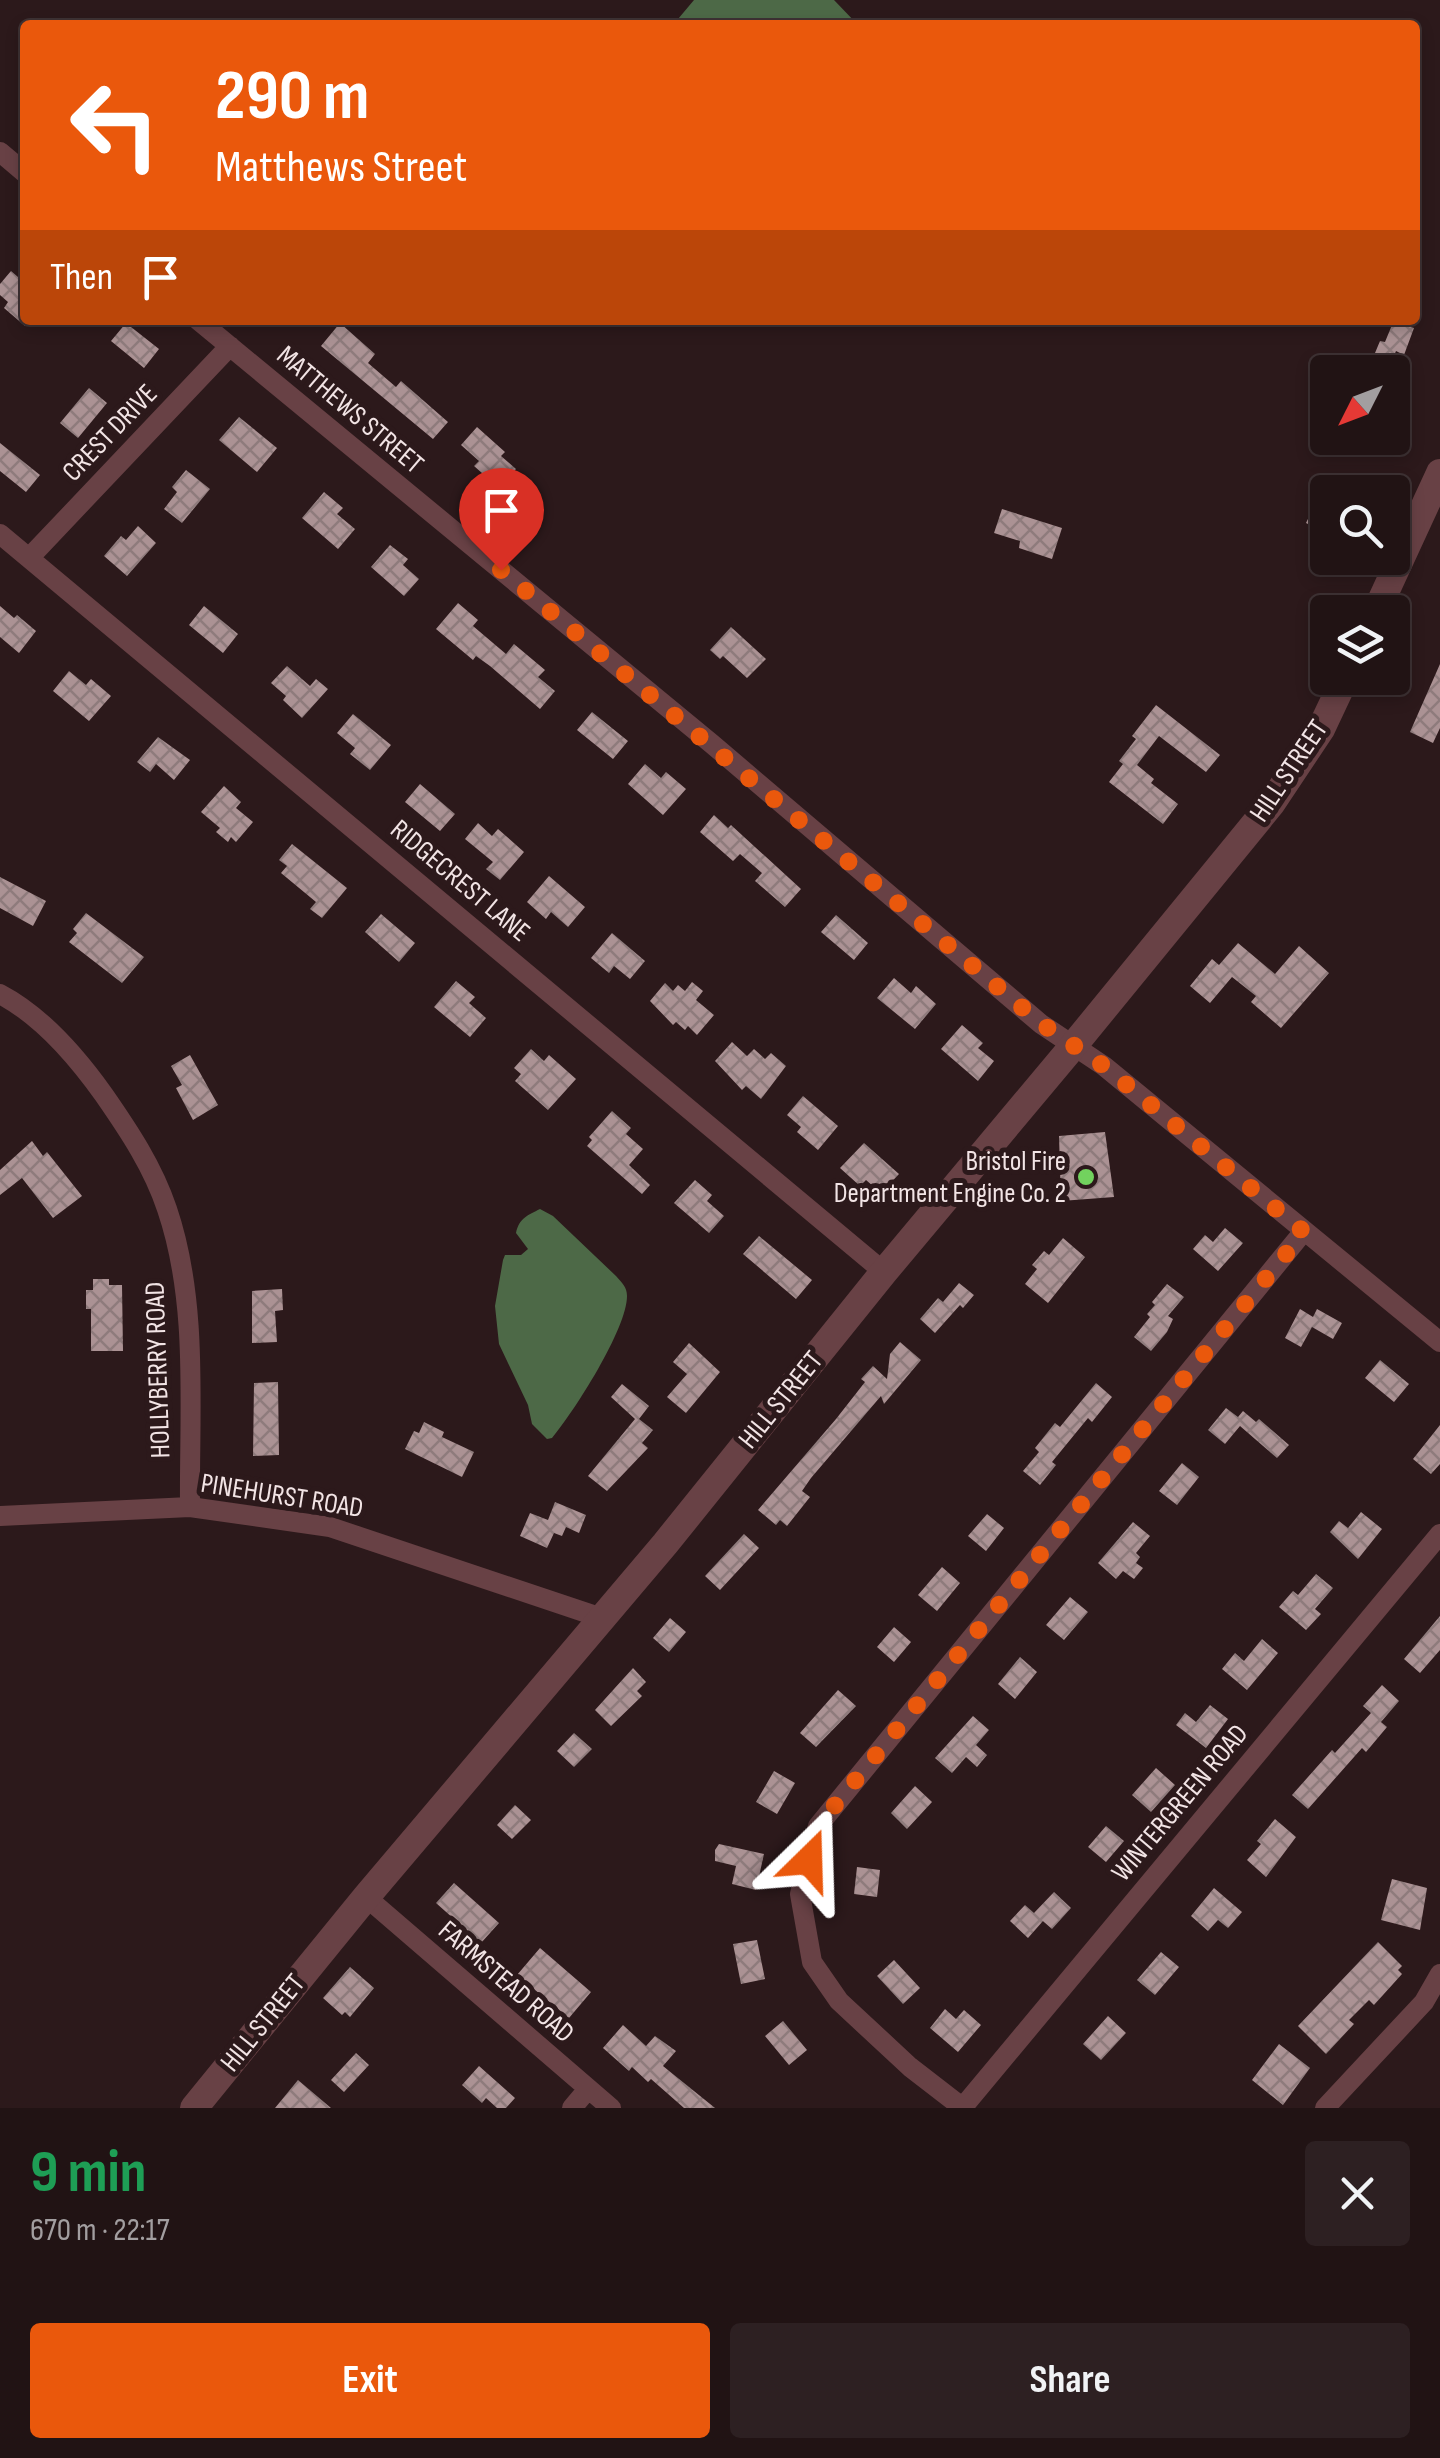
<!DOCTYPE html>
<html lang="en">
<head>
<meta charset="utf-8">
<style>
  :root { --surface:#211314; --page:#2d2022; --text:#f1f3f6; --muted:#a29ea0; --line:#3e3234; --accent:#ea580c }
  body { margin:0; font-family:"Sofia Sans Condensed",sans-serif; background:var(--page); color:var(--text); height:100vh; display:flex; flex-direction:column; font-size:38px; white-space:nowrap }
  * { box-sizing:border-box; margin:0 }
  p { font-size:32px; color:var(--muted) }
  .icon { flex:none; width:55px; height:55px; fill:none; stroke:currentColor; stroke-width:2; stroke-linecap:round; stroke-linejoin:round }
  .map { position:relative; height:2108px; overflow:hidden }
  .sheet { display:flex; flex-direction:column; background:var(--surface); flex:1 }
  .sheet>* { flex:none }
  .hud { position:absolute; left:20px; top:20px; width:1400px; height:305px; border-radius:10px; box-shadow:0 5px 15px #0003,0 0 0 2px var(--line); background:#ea580c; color:#fff; overflow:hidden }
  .needle { width:65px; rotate:228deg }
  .tools { position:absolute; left:1310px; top:355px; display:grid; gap:20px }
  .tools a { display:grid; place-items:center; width:100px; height:100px; border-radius:10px; background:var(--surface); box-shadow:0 5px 15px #0003,0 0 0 2px var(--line); font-size:50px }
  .pin { position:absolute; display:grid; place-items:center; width:85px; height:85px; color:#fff; margin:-102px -42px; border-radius:50% 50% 50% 0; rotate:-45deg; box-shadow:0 0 10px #0007 }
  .pin .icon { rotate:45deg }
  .me { position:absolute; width:110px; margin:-55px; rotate:22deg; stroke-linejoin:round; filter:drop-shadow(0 0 8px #0008) }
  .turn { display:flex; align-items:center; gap:35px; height:210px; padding:0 30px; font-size:45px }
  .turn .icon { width:130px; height:130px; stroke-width:2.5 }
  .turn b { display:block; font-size:70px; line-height:85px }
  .then { display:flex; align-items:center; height:95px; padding:0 30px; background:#0003; gap:20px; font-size:38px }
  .round { display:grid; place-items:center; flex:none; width:105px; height:105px; border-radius:10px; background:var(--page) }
  .head { display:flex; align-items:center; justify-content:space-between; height:170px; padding:0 30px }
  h1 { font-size:60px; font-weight:700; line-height:75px; color:#1e9e55 }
  .button { display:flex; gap:20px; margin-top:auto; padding:20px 30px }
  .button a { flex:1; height:115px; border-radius:10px; background:var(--accent); color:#fff; font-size:40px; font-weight:700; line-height:115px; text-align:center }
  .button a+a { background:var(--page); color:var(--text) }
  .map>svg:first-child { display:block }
  .water { fill:#4d6947 }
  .building { fill:url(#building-cross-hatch) }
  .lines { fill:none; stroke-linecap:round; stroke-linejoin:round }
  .minor { stroke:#684145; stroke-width:20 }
  .tertiary { stroke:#684145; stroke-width:28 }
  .route { stroke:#ea580c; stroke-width:18; stroke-dasharray:0 32.4 }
  .poi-dot { fill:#72d25e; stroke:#2c191b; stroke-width:4 }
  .labels { text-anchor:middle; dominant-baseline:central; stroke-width:10; stroke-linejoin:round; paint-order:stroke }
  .street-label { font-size:28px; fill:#f2e4e5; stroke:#2c191b }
  .poi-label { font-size:28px; fill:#f2e4e5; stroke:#2c191b; text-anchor:end }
</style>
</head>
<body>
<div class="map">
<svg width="1440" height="2108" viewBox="0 0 1440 2108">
  <defs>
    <pattern id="building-cross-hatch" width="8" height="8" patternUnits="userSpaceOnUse" patternTransform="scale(2.5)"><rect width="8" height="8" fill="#ab9294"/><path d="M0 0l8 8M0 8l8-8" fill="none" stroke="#8e7b7c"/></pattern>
  </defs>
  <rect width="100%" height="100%" fill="#2c191b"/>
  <path class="water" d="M694 0H834L858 25H673Z
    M540 1209 553 1216 616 1276C622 1283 627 1287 627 1296 627 1329 574 1412 552 1438L547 1439 532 1424 528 1405 499 1344 495 1306 503 1260 505 1255H521L528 1249 516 1233C519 1218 528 1215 540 1209Z"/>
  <path class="building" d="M11 271 25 283V326L4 308 8 302 0 295V284Z
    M1394 320H1414L1411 327 1414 328 1404 355 1396 351 1387 372 1370 365 1380 341 1385 342Z
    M126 323 159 349 144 368 111 341Z
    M340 323 375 354 368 363 396 387 401 381 448 422 433 439 321 346Z
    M89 388 107 403 78 438 60 423Z
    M239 417 277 448 257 472 219 440Z
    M477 427 505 452 501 456 516 469 499 488 474 466 479 461 461 445Z
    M0 443 40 475 26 492 0 471Z
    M186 470 210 489 182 523 164 509 177 492 172 487Z
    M1328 478V534L1306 523Z
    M324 492 343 508 337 514 355 529 338 549 302 518Z
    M1002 509 1062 528 1052 559 1019 548 1020 541 994 533Z
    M138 526 156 543 127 576 104 556 121 536 126 540Z
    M390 545 408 559 403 565 419 579 404 596 371 567Z
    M458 603 478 620 473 626 506 654 514 644 545 670 538 677 555 691 540 709 490 666 476 656 473 660 436 629Z
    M0 606 14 618 17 615 36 631 19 653 0 637Z
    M204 606 238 634 223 653 189 625Z
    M731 627 766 659 747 678 723 656 720 659 710 650Z
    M1440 664V728L1433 743 1410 732Z
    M287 666 310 686 316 679 328 689 302 718 283 700 286 696 271 683Z
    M69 671 86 685 91 679 111 696 89 721 53 691Z
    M1156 705 1220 755 1206 772 1159 736 1137 765 1154 779 1151 783 1178 804 1163 824 1109 782 1123 764 1119 761 1136 739 1132 736Z
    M592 712 628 741 613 759 577 730Z
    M353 714 391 745 370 770 350 754 355 748 337 733Z
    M158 737 190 760 174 780 156 764 150 772 137 762Z
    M645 764 661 778 666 772 686 789 663 815 628 784Z
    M420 784 455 814 440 831 405 802Z
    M224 786 241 802 236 808 253 822 236 842 231 837 228 842 216 832 220 828 201 812Z
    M714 815 728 828 731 825 801 889 785 907 755 881 762 873 740 854 733 861 700 832Z
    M478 823 492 836 498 829 524 852 500 880 486 869 493 862 465 839Z
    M292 844 347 888 322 918 310 909 316 902 281 873 287 866 279 860Z
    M549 876 585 907 568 927 551 912 546 919 527 902Z
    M0 877 46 901 33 926 0 908Z
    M86 913 144 957 122 983 69 942 77 933 73 929Z
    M381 914 415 943 399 962 365 932Z
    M836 915 868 943 854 960 821 932Z
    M612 933 645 961 630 979 614 966 609 973 591 958Z
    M1238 943 1275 974 1299 946 1329 973 1281 1028 1251 1002 1256 996 1232 977 1210 1003 1190 986 1212 959 1219 965Z
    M894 978 911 993 916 986 936 1004 915 1029 877 998Z
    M456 981 475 997 469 1003 486 1018 470 1037 434 1007Z
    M692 982 703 991 696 1000 714 1015 697 1035 688 1026 685 1030 676 1022 673 1025 650 1001 665 983 673 991 678 985 685 991Z
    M962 1025 983 1043 978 1048 994 1061 978 1081 941 1049Z
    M732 1042 747 1056 754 1049 765 1059 771 1053 786 1066 761 1099 746 1086 742 1090 715 1061Z
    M531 1049 544 1061 549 1055 576 1079 548 1110 515 1081 521 1074 514 1068Z
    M190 1055 218 1105 193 1120 176 1088 182 1085 171 1066Z
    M803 1096 838 1126 818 1150 797 1132 801 1127 787 1115Z
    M612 1111 631 1128 626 1134 643 1149 629 1165 650 1185 642 1194 587 1146 592 1140 589 1137Z
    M1105 1132 1114 1197 1061 1201 1059 1136Z
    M32 1141 43 1156 47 1152 82 1196 53 1218 22 1178 0 1195V1170Z
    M864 1143 899 1174 881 1193 866 1180 860 1186 840 1168Z
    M695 1180 712 1195 707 1201 724 1216 709 1233 674 1203Z
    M1225 1228 1243 1243 1218 1271 1193 1249 1205 1235 1213 1242Z
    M759 1236 812 1280 796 1299 743 1254Z
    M1063 1238 1085 1257 1048 1303 1025 1284 1037 1269 1032 1265 1044 1251 1049 1255Z
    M93 1279H109V1285H122L123 1351H91V1309H86V1290H93Z
    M959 1283 974 1295 963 1308 960 1305 935 1333 920 1319 938 1298 943 1302Z
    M1167 1284 1184 1297 1168 1316 1173 1319 1167 1332 1151 1351 1134 1337 1150 1317 1147 1314 1155 1305 1152 1302Z
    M282 1289 283 1310 275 1311 277 1342 252 1343V1291Z
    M1300 1309 1313 1317 1317 1309 1342 1323 1333 1339 1312 1327 1301 1347 1285 1338Z
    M900 1342 921 1360 884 1404 881 1396 811 1478 802 1491 810 1497 787 1526 780 1520 776 1525 758 1510 836 1419 865 1382 861 1379 873 1366 887 1379 890 1354Z
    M689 1343 720 1372 686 1413 667 1397 687 1374 673 1362Z
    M1380 1360 1409 1384 1394 1402 1365 1378Z
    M278 1382 279 1455 253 1456 254 1383Z
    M1096 1383 1112 1397 1092 1422 1088 1418 1052 1462 1056 1465 1040 1485 1023 1471 1039 1452 1035 1448 1055 1423 1060 1427Z
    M622 1384 649 1406 639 1419 653 1430 642 1443 648 1448 607 1491 588 1476 635 1419 611 1397Z
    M1226 1408 1238 1417 1243 1411 1256 1422 1259 1419 1289 1445 1277 1458 1240 1426 1225 1444 1208 1430Z
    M424 1422 444 1432 442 1437 474 1452 462 1477 405 1449 414 1431 419 1433Z
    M1440 1425V1464L1431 1474 1413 1459Z
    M1182 1463 1199 1477 1177 1505 1159 1491Z
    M555 1502 586 1515 579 1533 566 1527 562 1536 554 1533 547 1548 520 1536 530 1513 548 1520Z
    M1361 1512 1382 1529 1358 1559 1330 1532 1339 1521 1348 1528Z
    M987 1514 1004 1528 986 1551 968 1536Z
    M1133 1522 1150 1536 1136 1553 1140 1557 1136 1563 1143 1568 1134 1579 1123 1571 1116 1579 1098 1563Z
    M744 1534 759 1548 720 1590 705 1576Z
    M942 1567 960 1583 937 1611 918 1595Z
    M1316 1574 1333 1588 1315 1609 1321 1614 1306 1630 1279 1607 1293 1591 1298 1595Z
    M1070 1597 1088 1612 1064 1640 1046 1625Z
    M1440 1616V1650L1420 1673 1404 1659Z
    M670 1618 686 1632 669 1652 653 1638Z
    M894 1627 911 1642 894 1662 877 1647Z
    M1262 1639 1278 1653 1247 1690 1222 1669 1235 1653 1244 1661Z
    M1020 1657 1037 1672 1015 1699 998 1684Z
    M633 1668 646 1682 637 1691 642 1696 611 1726 595 1710Z
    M1382 1685 1399 1701 1381 1722 1387 1727 1366 1752 1362 1748 1308 1809 1292 1795 1332 1750 1335 1753 1371 1713 1363 1706Z
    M838 1690 856 1706 816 1747 800 1733Z
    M1210 1705 1228 1719 1206 1748 1176 1725 1185 1713 1196 1722Z
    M973 1716 989 1730 976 1745 987 1755 977 1767 966 1757 952 1773 935 1758Z
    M574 1733 592 1749 574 1767 557 1751Z
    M1156 1768 1175 1785 1151 1812 1132 1795Z
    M774 1771 795 1783 777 1814 756 1802Z
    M915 1786 932 1802 907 1829 891 1813Z
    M515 1805 531 1820 512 1839 497 1825Z
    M1275 1819 1296 1837 1266 1877 1247 1860 1261 1844 1257 1841Z
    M1106 1826 1124 1841 1106 1862 1088 1847Z
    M719 1844 764 1854 756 1890 732 1884 736 1866 715 1861V1850Z
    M857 1867 880 1870 877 1897 854 1894Z
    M1392 1879 1427 1888 1420 1930 1381 1920Z
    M454 1883 499 1923 481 1943 436 1903Z
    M1214 1888 1242 1912 1228 1928 1218 1920 1208 1931 1191 1916Z
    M1054 1892 1071 1908 1052 1929 1037 1916 1043 1921 1028 1938 1010 1921 1025 1905 1034 1913Z
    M757 1940 765 1979 741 1984 733 1944Z
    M1378 1942 1402 1966 1398 1970 1402 1974 1374 2005 1369 2000 1349 2020 1354 2024 1326 2054 1298 2026Z
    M540 1948 591 1992 569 2018 517 1975Z
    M1161 1952 1179 1967 1155 1995 1137 1980Z
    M894 1960 920 1988 903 2004 877 1976Z
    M350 1967 374 1988 350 2017 345 2012 342 2015 323 1998Z
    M945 2009 956 2019 964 2010 981 2025 958 2052 930 2028Z
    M1108 2016 1126 2033 1101 2060 1083 2044Z
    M783 2021 807 2050 789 2065 765 2036Z
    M623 2025 646 2046 655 2036 676 2051 663 2066 715 2108H684L651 2079 648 2082 632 2067 629 2071 603 2048Z
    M1279 2044 1310 2068 1283 2105 1252 2080Z
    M356 2053 369 2065 344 2092 331 2080Z
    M479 2066 515 2098 506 2108H497L486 2098 482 2103 462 2085Z
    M298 2080 331 2108H275Z"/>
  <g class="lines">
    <path class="minor" d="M0 152 25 173
      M198 320 712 744 1041 1024 1104 1066 1440 1342
      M0 534 884 1272
      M29 558 230 346
      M0 994C42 1016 77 1057 104 1095 129 1131 153 1167 167 1209 199 1303 189 1410 190 1507
      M0 1516 190 1507 330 1527 602 1618
      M366 1897 611 2108
      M963 2107 1440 1534
      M572 2108 588 2089
      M963 2108 910 2067 839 2001 812 1962 800 1894 818 1826 1304 1231
      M1325 2108 1424 2002 1440 1974"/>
    <path class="tertiary" d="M1376 612 1440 473
      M194 2108 366 1897 665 1544 884 1272 1074 1045 1271 804 1321 729 1345 678"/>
  </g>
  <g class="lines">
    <path class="route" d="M501 570 1042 1024 1104 1066 1304 1232 818 1826 809 1860"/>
  </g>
  <circle class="poi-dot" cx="1086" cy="1177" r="10"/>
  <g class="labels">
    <g class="street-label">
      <text transform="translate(350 410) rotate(40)">MATTHEWS STREET</text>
      <text transform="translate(110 433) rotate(-46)">CREST DRIVE</text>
      <text transform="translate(1289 771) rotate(-56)">HILL STREET</text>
      <text transform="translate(460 881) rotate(40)">RIDGECREST LANE</text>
      <text transform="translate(158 1370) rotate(-92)">HOLLYBERRY ROAD</text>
      <text transform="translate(781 1400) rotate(-51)">HILL STREET</text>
      <text transform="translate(282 1496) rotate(9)">PINEHURST ROAD</text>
      <text transform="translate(1180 1803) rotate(-50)">WINTERGREEN ROAD</text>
      <text transform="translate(506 1982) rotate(41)">FARMSTEAD ROAD</text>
      <text transform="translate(263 2023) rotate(-51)">HILL STREET</text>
    </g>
    <g class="poi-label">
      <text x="1066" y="1161">Bristol Fire<tspan x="1066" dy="32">Department Engine Co. 2</tspan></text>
    </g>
  </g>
</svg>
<div class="tools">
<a><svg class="needle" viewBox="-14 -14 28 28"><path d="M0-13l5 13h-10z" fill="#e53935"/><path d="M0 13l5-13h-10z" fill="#a29ea0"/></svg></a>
<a><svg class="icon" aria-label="search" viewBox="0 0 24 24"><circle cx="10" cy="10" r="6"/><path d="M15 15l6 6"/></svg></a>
<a><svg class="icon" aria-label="layers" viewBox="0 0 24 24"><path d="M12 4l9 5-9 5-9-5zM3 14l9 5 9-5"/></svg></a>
</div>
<div class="pin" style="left:501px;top:570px;background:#d93025"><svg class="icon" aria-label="arrive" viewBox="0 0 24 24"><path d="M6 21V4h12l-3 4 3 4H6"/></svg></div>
<svg class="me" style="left:809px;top:1860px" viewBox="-20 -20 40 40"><path d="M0-17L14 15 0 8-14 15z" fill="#ea580c" stroke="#fff" stroke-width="4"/></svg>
<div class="hud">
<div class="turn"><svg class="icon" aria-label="left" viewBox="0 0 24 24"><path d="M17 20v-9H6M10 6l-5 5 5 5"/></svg><div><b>290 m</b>Matthews Street</div></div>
<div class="then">Then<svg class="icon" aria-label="arrive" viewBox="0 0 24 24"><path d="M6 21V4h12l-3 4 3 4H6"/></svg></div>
</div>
</div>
<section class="sheet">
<div class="head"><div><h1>9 min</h1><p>670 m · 22:17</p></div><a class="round"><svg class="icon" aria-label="close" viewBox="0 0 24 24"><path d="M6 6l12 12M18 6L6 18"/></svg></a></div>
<div class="button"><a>Exit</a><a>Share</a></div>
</section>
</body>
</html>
